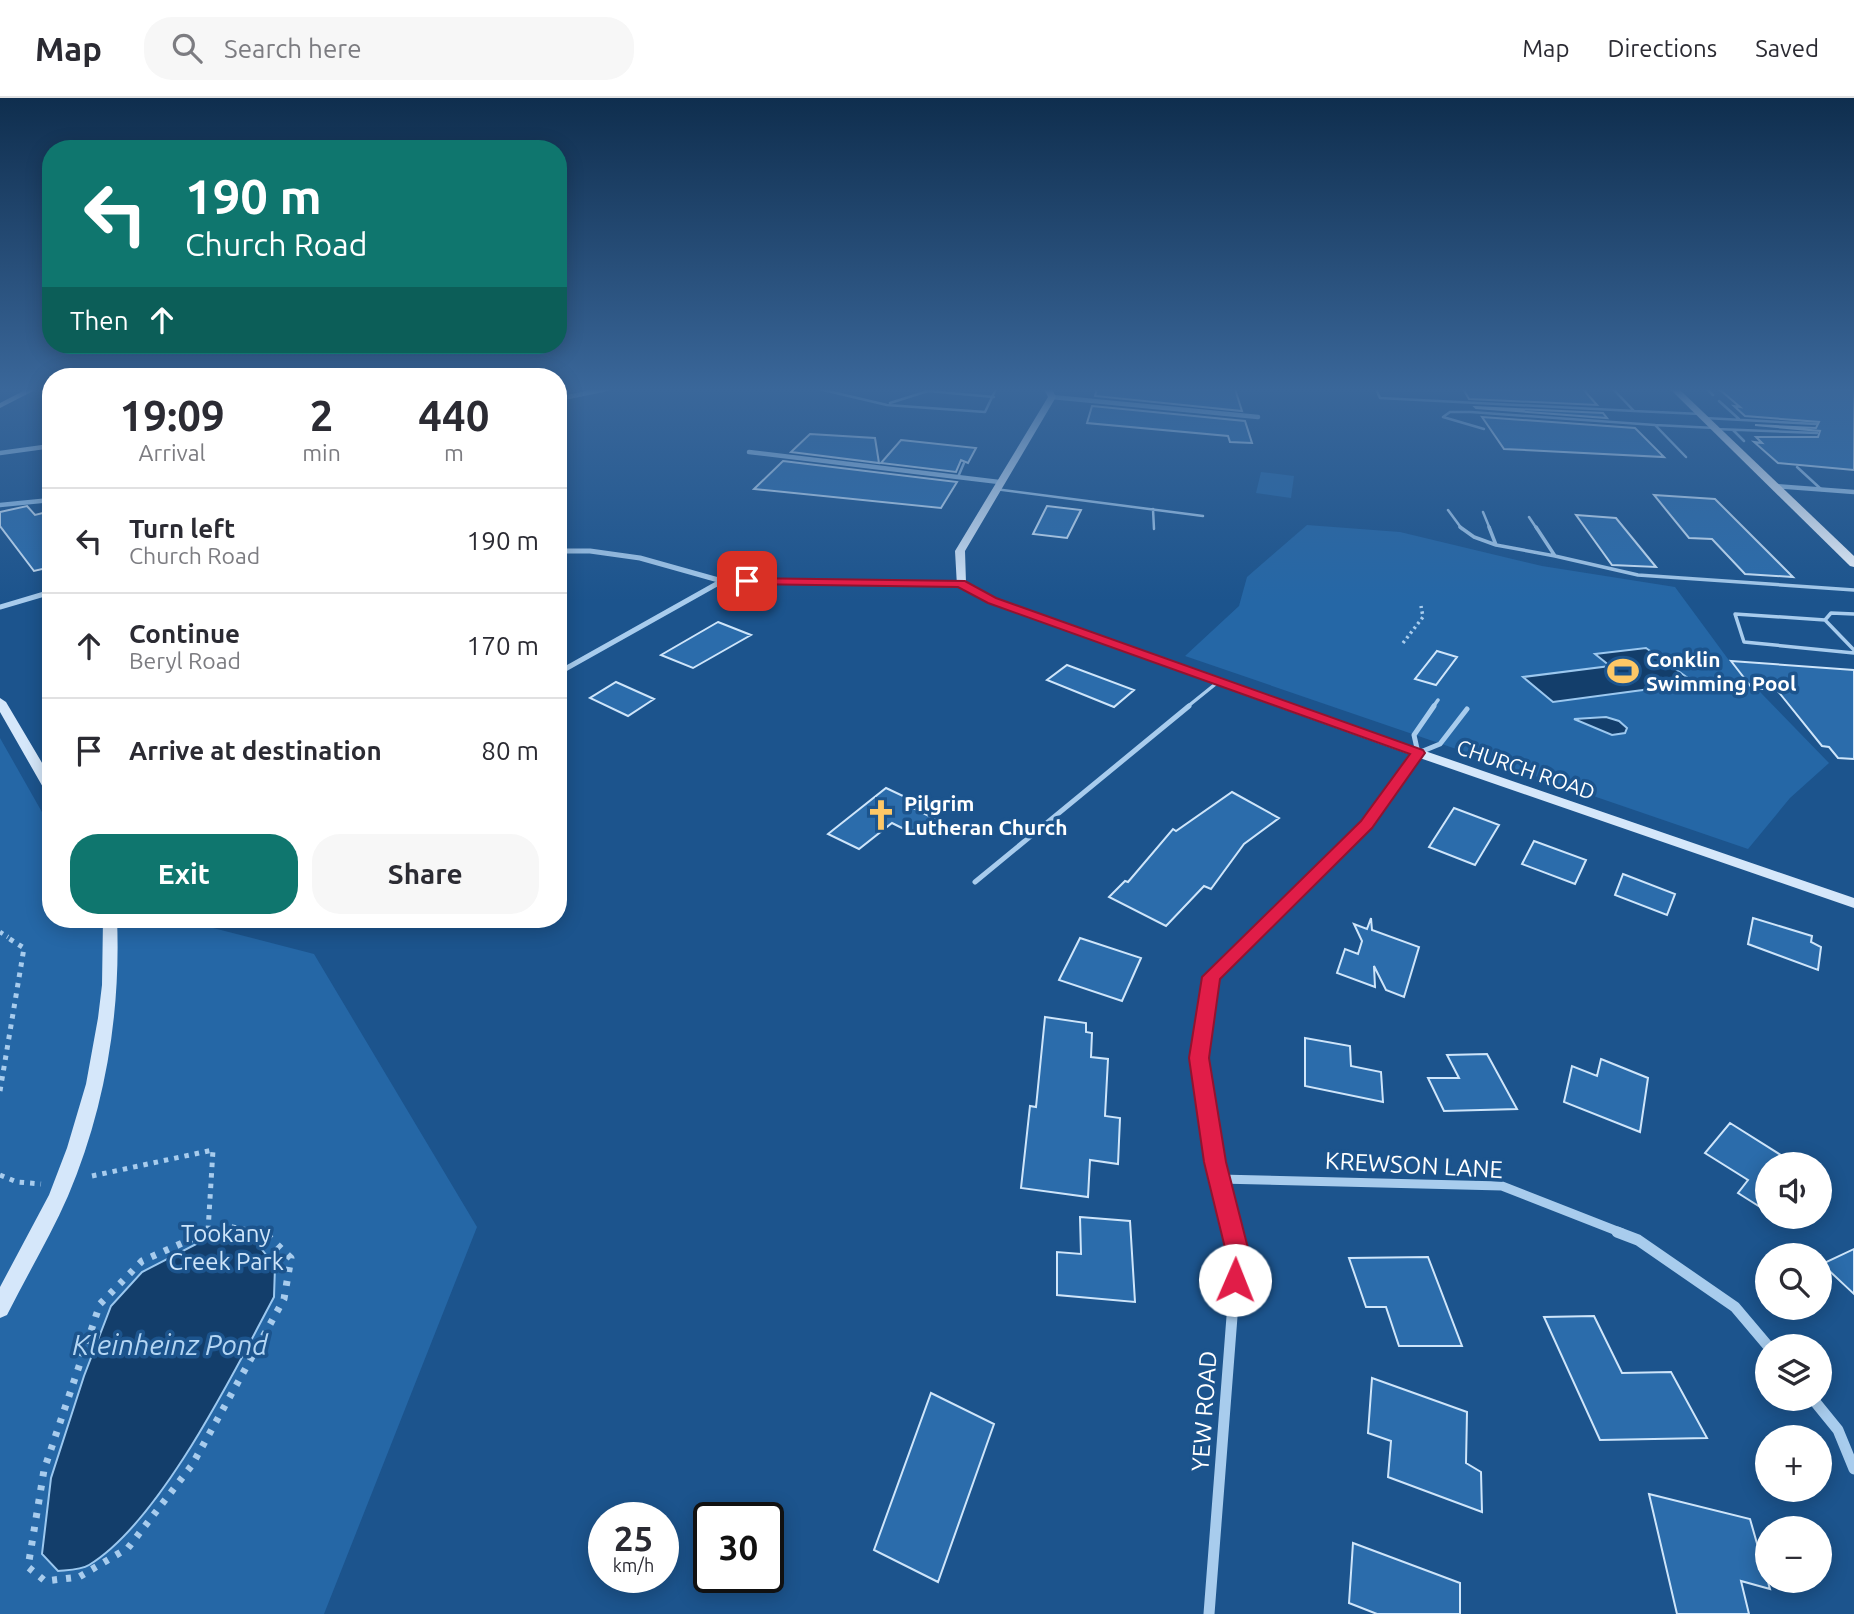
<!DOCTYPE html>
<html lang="en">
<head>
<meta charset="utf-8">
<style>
  :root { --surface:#fff; --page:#f7f7f7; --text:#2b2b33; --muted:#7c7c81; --line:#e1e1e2; --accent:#0f766e }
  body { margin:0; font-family:Ubuntu,sans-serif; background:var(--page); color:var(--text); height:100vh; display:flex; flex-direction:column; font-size:26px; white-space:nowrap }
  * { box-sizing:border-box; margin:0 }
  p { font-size:23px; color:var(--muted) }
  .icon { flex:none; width:38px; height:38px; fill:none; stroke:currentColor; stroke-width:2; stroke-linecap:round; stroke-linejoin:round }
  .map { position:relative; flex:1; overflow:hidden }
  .details { position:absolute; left:42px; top:270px; width:525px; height:560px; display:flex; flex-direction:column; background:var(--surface); border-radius:28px; box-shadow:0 4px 18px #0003 }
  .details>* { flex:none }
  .banner { position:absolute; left:42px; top:42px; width:525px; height:214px; border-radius:28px; box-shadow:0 4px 18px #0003; background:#0f766e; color:#fff; overflow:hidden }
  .tools { position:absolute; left:1755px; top:1054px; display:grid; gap:14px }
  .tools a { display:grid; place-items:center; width:77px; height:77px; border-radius:50%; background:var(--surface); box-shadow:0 4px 18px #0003; font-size:35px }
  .speed { position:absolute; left:588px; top:1404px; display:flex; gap:14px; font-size:35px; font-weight:700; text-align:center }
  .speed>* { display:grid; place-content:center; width:91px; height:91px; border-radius:50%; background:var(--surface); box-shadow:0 4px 18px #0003; line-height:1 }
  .speed small { font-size:18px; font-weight:400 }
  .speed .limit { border:4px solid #111; border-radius:10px; background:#fff; color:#111 }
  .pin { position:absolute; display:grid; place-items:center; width:60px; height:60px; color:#fff; margin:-30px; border-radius:14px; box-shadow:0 4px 10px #0006 }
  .me { position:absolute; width:77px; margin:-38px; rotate:1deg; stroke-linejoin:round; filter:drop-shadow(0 0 5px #0008) }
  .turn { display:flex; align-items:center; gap:24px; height:147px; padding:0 28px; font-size:32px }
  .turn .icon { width:91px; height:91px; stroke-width:2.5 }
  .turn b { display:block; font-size:49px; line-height:60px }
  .then { display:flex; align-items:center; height:66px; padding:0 28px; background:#0003; gap:14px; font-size:26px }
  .eta { display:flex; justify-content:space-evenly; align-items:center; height:119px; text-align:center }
  .eta b { font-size:42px; font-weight:700; line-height:49px }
  .primary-button { display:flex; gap:14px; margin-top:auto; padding:14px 28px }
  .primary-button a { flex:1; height:80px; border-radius:28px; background:var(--accent); color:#fff; font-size:28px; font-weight:700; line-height:80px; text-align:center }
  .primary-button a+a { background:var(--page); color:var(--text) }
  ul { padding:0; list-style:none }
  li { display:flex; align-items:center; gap:21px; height:105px; padding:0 28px; border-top:2px solid var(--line) }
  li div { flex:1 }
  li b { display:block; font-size:26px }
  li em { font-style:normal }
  header { display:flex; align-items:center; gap:42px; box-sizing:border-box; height:98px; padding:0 35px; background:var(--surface); border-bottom:2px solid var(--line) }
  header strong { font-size:33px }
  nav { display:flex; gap:38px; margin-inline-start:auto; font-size:24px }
  .search { width:490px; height:63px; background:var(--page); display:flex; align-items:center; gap:18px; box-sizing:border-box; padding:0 24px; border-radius:28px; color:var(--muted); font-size:26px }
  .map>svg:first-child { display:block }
  .green { fill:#2567a6 }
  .water { fill:#133e6b; stroke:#9cc8ef; stroke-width:2 }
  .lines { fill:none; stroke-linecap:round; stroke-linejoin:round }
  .stream { stroke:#9cc8ef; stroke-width:4.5 }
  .building { fill:#2b6cab; stroke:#cee5fa; stroke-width:2 }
  .path-far3 { stroke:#a8cced; stroke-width:3.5; stroke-dasharray:2.5 3.5; stroke-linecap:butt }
  .path-far2 { stroke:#a8cced; stroke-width:4.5; stroke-dasharray:3.5 5; stroke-linecap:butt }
  .path-far1 { stroke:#a8cced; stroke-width:5; stroke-dasharray:4.5 6; stroke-linecap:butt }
  .path { stroke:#a8cced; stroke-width:7; stroke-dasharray:5 9; stroke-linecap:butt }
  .lane-far2 { stroke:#a8cced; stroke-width:2.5 }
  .lane-far1 { stroke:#a8cced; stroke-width:3.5 }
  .lane { stroke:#a8cced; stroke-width:5 }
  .street-far4 { stroke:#a8cced; stroke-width:4.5 }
  .street-far3 { stroke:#a8cced; stroke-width:5 }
  .street-far2 { stroke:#a8cced; stroke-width:7 }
  .street-far1 { stroke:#a8cced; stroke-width:9 }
  .street { stroke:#a8cced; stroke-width:11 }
  .secondary { fill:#d5e7fa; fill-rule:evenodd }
  .primary { fill:#eff6ff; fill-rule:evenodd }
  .route { fill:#e11d48; stroke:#92132f; stroke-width:2 }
  .labels { text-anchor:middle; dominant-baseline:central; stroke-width:7; stroke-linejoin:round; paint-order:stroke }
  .poi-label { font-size:21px; font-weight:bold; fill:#fff; stroke:#1c548d; text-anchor:start }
  .street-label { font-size:21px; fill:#fff; stroke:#1c548d }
  .near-street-label { font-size:24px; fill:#fff; stroke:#1c548d }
  .near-park-label { font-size:24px; fill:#cee5fa; stroke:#1c548d }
  .near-water-label { font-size:28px; font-style:italic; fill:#b4d6f4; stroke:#1c548d }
</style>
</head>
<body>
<header>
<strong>Map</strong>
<div class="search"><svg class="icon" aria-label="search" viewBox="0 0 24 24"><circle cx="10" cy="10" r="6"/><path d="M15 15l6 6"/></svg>Search here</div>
<nav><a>Map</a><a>Directions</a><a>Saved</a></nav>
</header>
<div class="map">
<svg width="1854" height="1516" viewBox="0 0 1854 1516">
  <rect width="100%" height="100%" fill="#1c548d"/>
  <path class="green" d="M1261 374 1294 378 1291 400 1256 395Z
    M1307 427 1400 434 1542 468 1675 489 1728 561 1829 665 1790 700 1748 751 1185 558 1239 508 1247 479Z
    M0 640 51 730V821H178L314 856 477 1129 324 1516H0Z"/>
  <path class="water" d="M1646 550 1695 585 1553 604 1523 579 1610 568 1595 556Z
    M1606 619 1619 623 1627 630 1625 635 1612 637 1574 621Z
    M230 1140 255 1143 275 1168 274 1199C234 1274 160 1424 89 1467 81 1472 67 1472 58 1473L42 1456 51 1380 84 1278 111 1208 142 1174 202 1143Z"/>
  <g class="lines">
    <path class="stream" d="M558 301 607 291
      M558 320 564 321 558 331
      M0 407 51 402"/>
  </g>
  <path class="building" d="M1097 291H1235L1242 313 1095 298Z
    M1463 291H1583L1597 307 1469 301Z
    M1719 291H1854V372L1778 365 1754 344 1762 345 1756 339H1818L1820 333 1755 327 1816 330 1819 324 1745 318 1734 308 1740 309Z
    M1092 308 1245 323 1252 345 1230 344 1228 338 1087 325Z
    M1475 309 1603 315 1607 320 1476 310Z
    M1482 319 1635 330 1664 359 1504 351Z
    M810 336 875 340 879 365 791 354Z
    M901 342 976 350 968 365 961 362 956 374 881 365Z
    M783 363 957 384 941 410 754 391Z
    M1654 397 1715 401 1793 479 1745 476 1712 441 1689 440Z
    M27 408 35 417 51 413V469L34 473 0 428V414Z
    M1047 408 1081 412 1067 440 1033 436Z
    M1576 417 1616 420 1656 469 1612 467Z
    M718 524 751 537 693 570 661 557Z
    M1437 553 1457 559 1436 587 1415 581Z
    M1731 563 1854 572V661L1838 660 1829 649 1822 648 1777 592 1752 590Z
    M1067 567 1134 592 1114 609 1047 582Z
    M616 584 654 601 628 618 590 600Z
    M886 690 918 705 913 710 935 721 916 737 892 725 859 751 828 736Z
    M1232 694 1279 720 1244 746 1211 791 1204 788 1166 828 1109 799 1125 783 1128 784 1173 731 1176 733Z
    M1454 710 1499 727 1475 767 1429 749Z
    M1534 743 1586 762 1575 786 1522 766Z
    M1623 776 1675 796 1667 817 1615 797Z
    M1371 820 1372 832 1419 849 1404 899 1386 892 1374 868 1375 889 1337 875 1345 851 1358 856 1362 843 1354 826 1367 831Z
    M1753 820 1812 838 1811 844 1821 849 1818 872 1748 846Z
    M1080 840 1141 860 1122 903 1059 882Z
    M1045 919 1086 925V934L1092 935 1091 959 1108 961 1105 1018 1120 1020 1118 1066 1090 1062 1088 1099 1021 1090 1030 1008 1036 1009Z
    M1305 940 1350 948 1351 968 1381 974 1383 1004 1305 988Z
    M1487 956 1517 1011 1444 1013 1428 980H1459L1447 957Z
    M1601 961 1648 980 1640 1034 1564 1004 1572 968 1597 978Z
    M1730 1025 1795 1066H1768V1114L1738 1095 1748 1082 1705 1055Z
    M1080 1119 1130 1123 1135 1204 1057 1197V1154L1081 1156Z
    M1854 1151V1196L1822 1166Z
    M1428 1159 1462 1248H1399L1386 1209H1366L1349 1160Z
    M1594 1218 1622 1275 1671 1274 1707 1340 1600 1342 1544 1219Z
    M1372 1280 1467 1314 1466 1365 1481 1374 1482 1414 1388 1379 1391 1343 1368 1335Z
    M931 1295 994 1326 938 1484 874 1452Z
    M1649 1396 1750 1421 1770 1491 1741 1483 1749 1516H1677Z
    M1353 1445 1460 1485V1516H1377L1349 1505Z"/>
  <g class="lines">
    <path class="path-far3" d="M1403 545 1423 519 1421 508"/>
    <path class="path-far2" d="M0 834 8 839"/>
    <path class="path-far1" d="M0 993 24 850 5 838
      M0 1077 17 1084 41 1086
      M92 1078 213 1052 208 1133
      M201 1135 228 1128 263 1135"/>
    <path class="path" d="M207 1134 142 1163 100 1206 44 1372 28 1469 45 1483 79 1479 128 1450 192 1367 284 1201 291 1160 266 1136 255 1134"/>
    <path class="lane-far2" d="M819 291 887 307 985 314 996 291
      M1376 291 1380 300 1634 313
      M1613 291 1634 313 1701 316
      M1707 291 1713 297
      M928 293 994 299
      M1719 303 1739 321
      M890 305 931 292
      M1705 320 1816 326
      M1484 331 1443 319 1450 314H1471L1655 327
      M1716 331 1817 335
      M1733 332 1744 343
      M1686 359 1655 327 1715 330
      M1797 369 1822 392
      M958 379 964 365
      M995 391 1203 418
      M1153 411 1154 431
      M1448 412 1462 431
      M1483 414 1490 431
      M1529 419 1537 431"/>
    <path class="lane-far1" d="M1460 429 1474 439 1496 447
      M1489 429 1496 447 1555 458
      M1536 429 1555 458 1638 477 1854 492
      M1825 522 1831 515 1854 516
      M1854 552 1825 522 1735 516 1744 544 1854 555
      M1187 609 1218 584
      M1433 609 1438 602"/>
    <path class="lane" d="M1434 608 1414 637 1418 655 1440 646 1467 611
      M975 784 1189 608"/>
    <path class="street-far4" d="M1052 299 1258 319
      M749 354 999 384
      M0 355 51 348
      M1776 388 1854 394"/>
    <path class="street-far3" d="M558 453H590L640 460 722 483 961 486
      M0 509 51 494
      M558 575 722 483"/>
    <path class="street-far2" d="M1252 839 1367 727 1418 655"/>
    <path class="street-far1" d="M1219 1081 1502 1088 1622 1135
      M1232 1135 1215 1064 1199 959 1211 879 1254 838"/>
    <path class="street" d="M1617 1134 1638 1142 1735 1209 1768 1248
      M1812 1300 1838 1332 1854 1371
      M1209 1516 1237 1154 1232 1134"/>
    <path class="secondary" d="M27 291H37L0 310V305Z
      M1044 291H1052L1056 299 965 453 966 485 996 501 1422 652 1854 800V810L1414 658 988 505 957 488 955 453 1048 299Z
      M0 600 6 604 51 680V695L44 691 0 614Z
      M103 821H117C121 915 105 1011 68 1098 50 1139 27 1177 7 1217L0 1220V1189L49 1097 67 1050 86 986 98 920 102 887Z"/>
    <path class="primary" d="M1670 291H1679L1854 458V469L1850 468Z"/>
  </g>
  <linearGradient id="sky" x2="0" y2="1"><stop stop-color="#0f2e4e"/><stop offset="0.58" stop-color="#3a679a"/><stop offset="1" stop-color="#3a679a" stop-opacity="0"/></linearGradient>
  <rect width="1854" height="503" fill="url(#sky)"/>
  <path class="route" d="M747 480 965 483 996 500 1423 652 1425 655 1372 730 1220 881 1209 960 1226 1064 1249 1154 1243 1189 1235 1193 1227 1189 1223 1182 1226 1154 1204 1064 1189 960 1202 879 1361 723 1410 656 988 505 958 489 743 486 741 483Z"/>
  <defs>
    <symbol id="stadium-bare" viewBox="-9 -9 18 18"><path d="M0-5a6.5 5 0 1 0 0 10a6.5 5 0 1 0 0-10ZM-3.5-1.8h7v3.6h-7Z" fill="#fec866" stroke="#1c548d" stroke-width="2.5" paint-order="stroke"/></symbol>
    <symbol id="church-bare" viewBox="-9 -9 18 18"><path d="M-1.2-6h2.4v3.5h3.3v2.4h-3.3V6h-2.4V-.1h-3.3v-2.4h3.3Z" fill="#fec866" stroke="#1c548d" stroke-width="2.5" paint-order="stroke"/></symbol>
  </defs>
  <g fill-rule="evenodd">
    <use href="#stadium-bare" x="1601" y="551" width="44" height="44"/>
    <use href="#church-bare" x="859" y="695" width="44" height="44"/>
  </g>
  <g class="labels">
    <g class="poi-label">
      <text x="1646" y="561">Conklin<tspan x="1646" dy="24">Swimming Pool</tspan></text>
      <text x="904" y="705">Pilgrim<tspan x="904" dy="24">Lutheran Church</tspan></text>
    </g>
    <g class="street-label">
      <text transform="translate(1526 671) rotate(19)">CHURCH ROAD</text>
    </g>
    <g class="near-street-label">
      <text transform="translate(1414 1067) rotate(3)">KREWSON LANE</text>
      <text transform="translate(1204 1313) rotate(-86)">YEW ROAD</text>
    </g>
    <g class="near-park-label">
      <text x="226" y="1135">Tookany<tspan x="226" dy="28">Creek Park</tspan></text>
    </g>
    <g class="near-water-label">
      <text x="170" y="1246">Kleinheinz Pond</text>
    </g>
  </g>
</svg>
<div class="tools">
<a><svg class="icon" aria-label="sound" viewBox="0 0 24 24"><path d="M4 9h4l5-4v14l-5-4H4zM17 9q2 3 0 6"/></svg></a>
<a><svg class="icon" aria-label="search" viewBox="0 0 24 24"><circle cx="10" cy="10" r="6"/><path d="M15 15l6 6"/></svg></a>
<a><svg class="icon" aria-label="layers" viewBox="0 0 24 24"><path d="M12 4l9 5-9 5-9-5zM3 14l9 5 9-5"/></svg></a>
<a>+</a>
<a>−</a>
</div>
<div class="speed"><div>25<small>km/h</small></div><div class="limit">30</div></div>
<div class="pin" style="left:747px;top:483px;background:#d93025"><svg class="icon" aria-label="arrive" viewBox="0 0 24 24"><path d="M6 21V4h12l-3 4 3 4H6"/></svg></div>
<svg class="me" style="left:1235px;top:1182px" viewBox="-20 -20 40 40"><circle r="19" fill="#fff"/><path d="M0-13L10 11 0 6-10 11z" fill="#e11d48"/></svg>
<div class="banner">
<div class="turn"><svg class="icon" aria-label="left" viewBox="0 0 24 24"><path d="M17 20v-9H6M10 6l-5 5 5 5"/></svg><div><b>190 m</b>Church Road</div></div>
<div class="then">Then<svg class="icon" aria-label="ahead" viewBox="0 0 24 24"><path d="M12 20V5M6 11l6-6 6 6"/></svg></div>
</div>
<section class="details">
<div class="eta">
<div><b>19:09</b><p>Arrival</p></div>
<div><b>2</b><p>min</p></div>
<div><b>440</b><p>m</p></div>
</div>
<ul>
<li><svg class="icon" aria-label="left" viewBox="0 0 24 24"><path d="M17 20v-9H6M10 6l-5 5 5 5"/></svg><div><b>Turn left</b><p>Church Road</p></div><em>190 m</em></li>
<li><svg class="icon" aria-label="ahead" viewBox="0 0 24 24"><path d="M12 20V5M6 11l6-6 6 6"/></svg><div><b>Continue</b><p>Beryl Road</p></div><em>170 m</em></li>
<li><svg class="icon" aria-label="arrive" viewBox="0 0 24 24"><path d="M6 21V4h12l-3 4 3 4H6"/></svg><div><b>Arrive at destination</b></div><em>80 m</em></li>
</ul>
<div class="primary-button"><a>Exit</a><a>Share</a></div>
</section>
</div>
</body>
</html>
